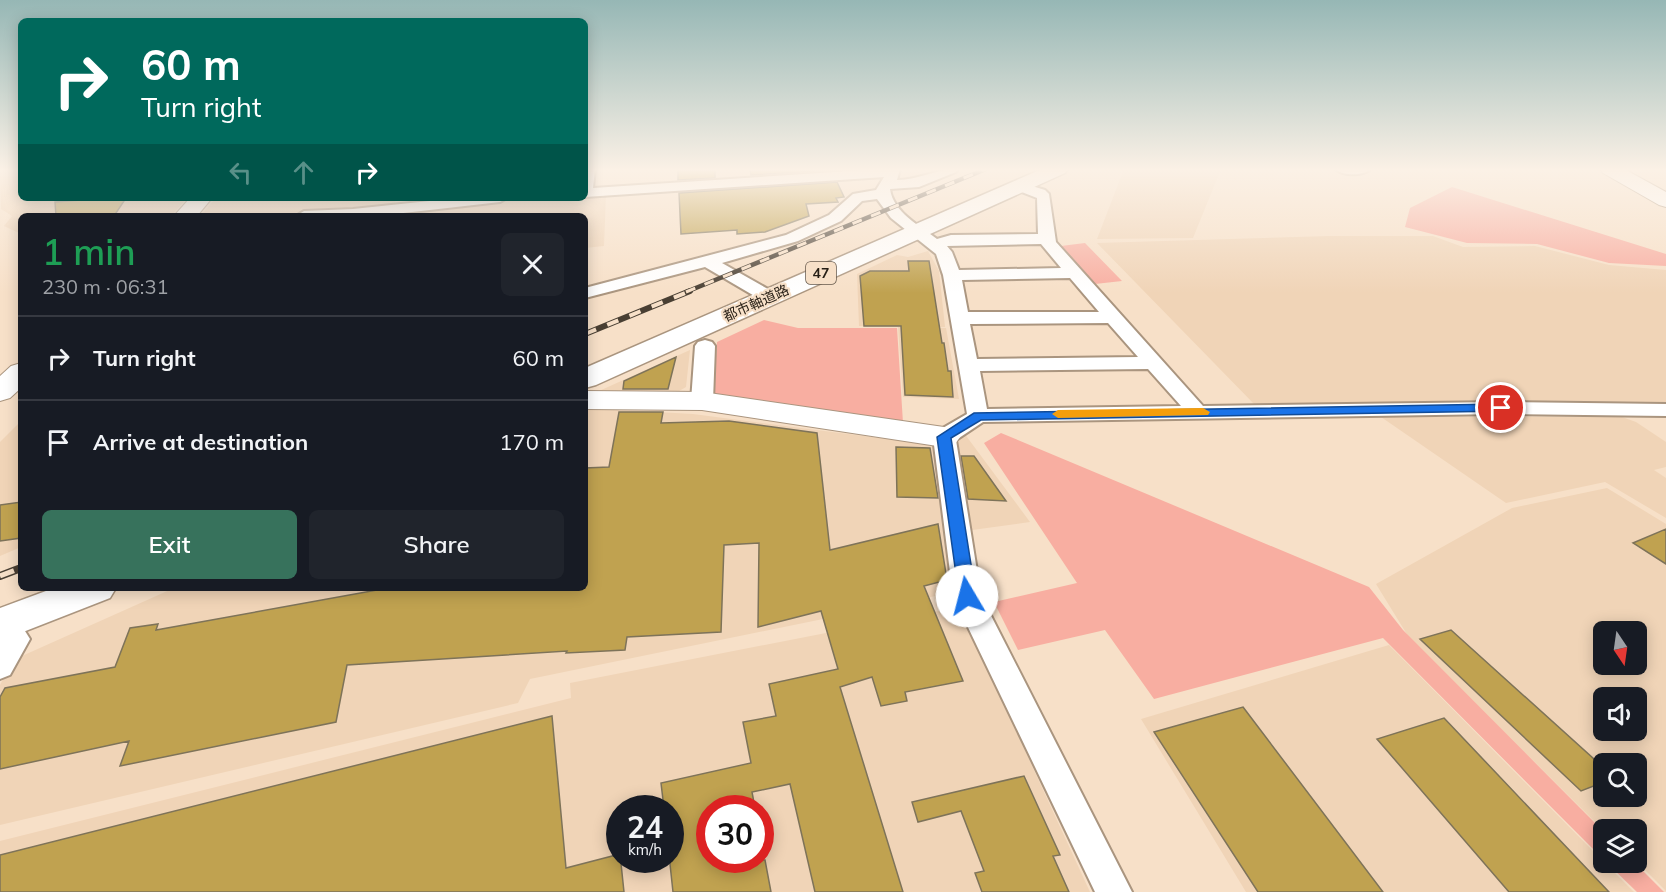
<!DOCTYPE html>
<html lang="en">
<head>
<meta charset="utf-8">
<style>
  :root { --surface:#171b24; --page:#20242c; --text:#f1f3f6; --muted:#9ea1a6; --line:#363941; --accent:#37725c }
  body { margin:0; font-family:Mulish,"Noto Sans JP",sans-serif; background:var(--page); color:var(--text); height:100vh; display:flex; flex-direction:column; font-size:22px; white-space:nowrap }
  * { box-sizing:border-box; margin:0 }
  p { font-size:20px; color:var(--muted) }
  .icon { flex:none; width:33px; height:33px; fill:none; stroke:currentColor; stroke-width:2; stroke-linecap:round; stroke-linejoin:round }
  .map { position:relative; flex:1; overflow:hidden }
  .panel { position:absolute; left:18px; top:213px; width:570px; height:378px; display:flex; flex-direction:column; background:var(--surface); border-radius:9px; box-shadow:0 3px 15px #0003 }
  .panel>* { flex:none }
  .top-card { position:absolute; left:18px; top:18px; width:570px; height:183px; border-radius:9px; box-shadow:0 3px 15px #0003; background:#00695c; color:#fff; overflow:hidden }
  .needle { width:39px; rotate:167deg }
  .buttons { position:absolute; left:1593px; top:621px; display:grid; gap:12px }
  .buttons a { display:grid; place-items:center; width:54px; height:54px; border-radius:9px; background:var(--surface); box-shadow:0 3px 15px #0003; font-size:30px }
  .speed { position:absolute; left:606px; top:795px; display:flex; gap:12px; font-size:30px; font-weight:700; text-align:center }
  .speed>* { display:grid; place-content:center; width:78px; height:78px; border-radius:50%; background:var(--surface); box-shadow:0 3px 15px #0003; line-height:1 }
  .speed small { font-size:15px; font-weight:400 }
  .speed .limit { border:9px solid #d22; background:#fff; color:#111 }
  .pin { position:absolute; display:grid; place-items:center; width:51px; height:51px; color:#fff; margin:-26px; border:3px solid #fff; border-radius:50%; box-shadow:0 2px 6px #0007 }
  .me { position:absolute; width:66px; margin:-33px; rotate:352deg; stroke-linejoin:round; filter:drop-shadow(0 0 4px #0008) }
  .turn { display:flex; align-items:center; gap:21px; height:126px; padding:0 24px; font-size:27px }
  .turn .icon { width:78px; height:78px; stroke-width:2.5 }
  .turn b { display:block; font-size:42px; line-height:51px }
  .lanes { display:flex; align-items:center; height:57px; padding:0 24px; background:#0003; justify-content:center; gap:30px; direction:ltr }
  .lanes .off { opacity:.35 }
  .round { display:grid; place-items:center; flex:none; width:63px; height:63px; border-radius:9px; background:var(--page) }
  .headline { display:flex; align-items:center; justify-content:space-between; height:102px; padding:0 24px }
  h1 { font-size:36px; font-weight:600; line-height:45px; color:#1e9e55 }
  .button { display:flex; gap:12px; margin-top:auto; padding:12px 24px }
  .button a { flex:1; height:69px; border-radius:9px; background:var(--accent); color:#fff; font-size:24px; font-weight:600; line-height:69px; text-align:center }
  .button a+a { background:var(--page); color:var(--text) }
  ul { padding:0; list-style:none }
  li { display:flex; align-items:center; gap:18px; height:84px; padding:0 24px; border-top:2px solid var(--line) }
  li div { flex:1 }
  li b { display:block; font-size:22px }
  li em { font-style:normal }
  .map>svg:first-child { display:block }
  .built { fill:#f0d4b7; fill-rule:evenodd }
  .green { fill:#f8aea1 }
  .building { fill:#c0a250; stroke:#7e7359; stroke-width:1.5 }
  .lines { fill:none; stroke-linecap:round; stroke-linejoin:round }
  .street-casing { stroke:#aa957f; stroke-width:4 }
  .secondary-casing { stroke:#aa957f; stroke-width:2 }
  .primary-casing { stroke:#aa957f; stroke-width:3 }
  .street { fill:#fff; fill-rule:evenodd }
  .secondary { fill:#fff; fill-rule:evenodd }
  .primary { fill:#fff; fill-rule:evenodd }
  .rail-far2-casing { stroke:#493f33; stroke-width:4.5 }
  .rail-far1-casing { stroke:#493f33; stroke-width:6 }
  .rail-casing { stroke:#493f33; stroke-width:8 }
  .rail-far2 { stroke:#f7e0c8; stroke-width:3; stroke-dasharray:10; stroke-linecap:butt }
  .rail-far1 { stroke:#f7e0c8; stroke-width:4; stroke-dasharray:12; stroke-linecap:butt }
  .rail { stroke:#f7e0c8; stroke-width:5; stroke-dasharray:15; stroke-linecap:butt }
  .route { fill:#1a73e8; stroke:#114b97; stroke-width:1.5 }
  .slow { fill:#f59e0b }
  .labels { text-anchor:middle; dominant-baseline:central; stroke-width:4.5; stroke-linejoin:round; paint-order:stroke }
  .shield { fill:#f7e0c8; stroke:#65584b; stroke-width:1.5 }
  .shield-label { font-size:14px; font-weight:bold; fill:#261e15 }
  .far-street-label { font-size:14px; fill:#261e15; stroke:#f7e0c8 }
</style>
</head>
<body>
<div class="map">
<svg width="1666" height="892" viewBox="0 0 1666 892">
  <rect width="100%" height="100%" fill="#f7e0c8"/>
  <path class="built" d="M0 169H21V198H187L171 216H21V234L4 226 12 216 1 209Z
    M1124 169H1221L1193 238 1097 239Z
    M606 194 604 246 585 248V216H404L406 212 475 201 585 198V195Z
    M216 198H397L393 206 354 211 200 216Z
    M1329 236H1433L1463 247 1535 246 1609 265 1666 270V403L1255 405 1097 243Z
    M928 251 939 271 945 327 859 326 857 274 897 255 908 257Z
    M898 327 946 328 959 399 903 397Z
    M690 350 686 387 674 394 599 391Z
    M585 408 693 414 934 445 955 592 530 679 518 703 0 825V685L13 660 174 588H585Z
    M1381 417H1622L1636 422 1666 442V467L1654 470 1666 478V518L1605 482 1506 503Z
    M21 421V547L0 556V442Z
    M964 433 1030 522 965 531 953 443Z
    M1607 488 1666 524V891L1637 862 1636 830H1603L1408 636 1376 584 1512 508ZM1604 632H1636V664H1604ZM1604 698H1636V730H1604ZM1604 764H1636V796H1604Z
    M959 607 1090 892H0V841L571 698 570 683ZM620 808H670V860H620ZM710 808H760V860H710Z
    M1389 645 1604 862 1634 892H1246L1141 719Z"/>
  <path class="green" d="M1452 187 1666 254V266L1609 263 1537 244 1467 243 1405 227 1410 208Z
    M1085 243 1122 281 1095 284 1061 246Z
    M764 320 798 328H897L903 423 713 397 717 342Z
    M1001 433 1369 587 1403 630 1603 831V859L1383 638 1154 699 1105 630 1018 650 994 602 1077 583 984 443Z
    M1607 863H1635L1664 892H1637Z"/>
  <path class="building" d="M678 169H715V178L678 180Z
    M750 169H835V170L751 175Z
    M837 182 844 197 836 198 838 202 806 204 809 216 765 232 737 234V230L681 234 679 193Z
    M107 198H126L114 216H56L55 202Z
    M908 261H929L942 343H944L948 371H951L953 397 905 395 901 326H864L860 276 870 271H909Z
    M676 357 668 389H623L624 381Z
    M619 412H663L661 423 729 421 817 433 830 550 938 524 947 580 924 586 963 681 905 692 907 701 881 706 872 677 840 687 903 892H815L790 784 752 792 755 808H710V860H765L771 892H673L670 864V808H664L661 783 751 763 743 722 776 716 769 684 838 669 821 611 758 627 759 543 724 545 721 632 627 637 625 650 566 653 567 651 347 665 336 722 120 766 129 741 0 769V697L5 688 115 667 130 628 158 624 156 630 388 588H585V468L609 467Z
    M896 447 930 448 938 498 897 497Z
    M961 456H974L1006 501 968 499Z
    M21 502V538L0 541V505Z
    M1666 529V564L1633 543Z
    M1451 630 1604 768V782L1581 791 1420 639Z
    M1243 707 1383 892H1258L1154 732Z
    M552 716 566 868 620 854 624 892H0V855Z
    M1444 718 1609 892H1509L1377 739Z
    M1024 776 1060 855 1053 856 1069 892H982L975 873 984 871 961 811 918 822 912 802Z"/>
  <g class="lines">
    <defs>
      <path id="street" d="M585 169H595L593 188 880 169H900L897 180C919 180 935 169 958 169L956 172 919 187 890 189C893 212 920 226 937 239L951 235 1038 234 1037 198 1014 189 1012 186 1019 182 1045 190 1049 194 1056 242 1203 406 1501 402 1666 404V416L1501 414 983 422 956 440 981 596 1132 892H1095L953 596 933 437 936 432 967 414 943 275 936 254 891 218 877 199 862 201 841 221 798 241 722 263 775 293 778 297 775 301H763L705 267 585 298V288L786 235 829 215 853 194 876 190 884 177 585 197ZM1041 244 1061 268 959 270 952 252 947 246ZM1070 278 1099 312H968L962 280ZM1108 323 1138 357 977 359 970 324ZM1148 369 1181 406 987 409 980 371Z
        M1335 169H1371C1363 176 1343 176 1335 169Z
        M458 198H507L500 202 377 216H296L304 211 353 209Z
        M705 340 712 342 715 346 713 401 709 405 702 407 695 405 691 401 695 346 698 342Z
        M5 612 15 615 30 639 10 675 0 679V614Z"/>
      <path id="secondary" d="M1600 169H1624L1666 192V207L1659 205 1603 173Z
        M190 198H212L197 216H174Z
        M21 363V388L10 398 0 401V376L11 366Z
        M585 391 702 392 944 427 955 430 960 437 955 444 944 447 702 410 585 409Z"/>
      <path id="primary" d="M1042 169H1068L1065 173 596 385 585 388V368Z
        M54 588H116L110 598 0 641V608Z"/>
    </defs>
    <use href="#street" class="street-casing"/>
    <use href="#secondary" class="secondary-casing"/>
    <use href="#primary" class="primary-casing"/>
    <use href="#street" class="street"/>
    <use href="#secondary" class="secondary"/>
    <use href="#primary" class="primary"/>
    <defs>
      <path id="rail-far2" d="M686 292 986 169"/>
      <path id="rail-far1" d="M585 334 690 291"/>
      <path id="rail" d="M0 576 21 568"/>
    </defs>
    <use href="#rail-far2" class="rail-far2-casing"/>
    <use href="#rail-far1" class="rail-far1-casing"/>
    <use href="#rail" class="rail-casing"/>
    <use href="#rail-far2" class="rail-far2"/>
    <use href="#rail-far1" class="rail-far1"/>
    <use href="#rail" class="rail"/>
  </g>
  <linearGradient id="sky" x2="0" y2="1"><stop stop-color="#96b7b5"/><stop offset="0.58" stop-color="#fbf1e6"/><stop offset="1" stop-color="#fbf1e6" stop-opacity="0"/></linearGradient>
  <rect width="1666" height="293" fill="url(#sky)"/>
  <path class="route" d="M1501 404 1507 408 1505 411 981 420 951 438 976 596 973 600 967 602 962 600 959 596 937 437 974 413Z"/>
  <path class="slow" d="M1203 408 1210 412 1208 415 1058 418 1052 414 1058 410Z"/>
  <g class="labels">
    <rect class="shield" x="806" y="262" width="30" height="22" rx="4.5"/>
    <g class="shield-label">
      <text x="821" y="273">47</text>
    </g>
    <g class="far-street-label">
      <text transform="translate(756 303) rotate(-24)">都市軸道路</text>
    </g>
  </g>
</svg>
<div class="buttons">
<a><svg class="needle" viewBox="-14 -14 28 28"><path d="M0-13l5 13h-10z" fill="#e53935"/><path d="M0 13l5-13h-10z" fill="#9ea1a6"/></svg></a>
<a><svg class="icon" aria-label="sound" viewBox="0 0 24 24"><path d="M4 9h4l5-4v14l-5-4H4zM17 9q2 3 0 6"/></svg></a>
<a><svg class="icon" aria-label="search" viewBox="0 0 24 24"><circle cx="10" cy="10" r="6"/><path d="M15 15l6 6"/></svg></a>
<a><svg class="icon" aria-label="layers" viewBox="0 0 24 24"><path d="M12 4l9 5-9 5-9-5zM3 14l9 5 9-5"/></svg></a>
</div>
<div class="speed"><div>24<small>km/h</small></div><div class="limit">30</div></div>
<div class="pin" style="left:1501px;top:408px;background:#d93025"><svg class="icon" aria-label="arrive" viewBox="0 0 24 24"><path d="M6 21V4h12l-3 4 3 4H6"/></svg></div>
<svg class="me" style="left:967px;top:596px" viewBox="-20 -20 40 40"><circle r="19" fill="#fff"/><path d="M0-13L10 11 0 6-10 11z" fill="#1a73e8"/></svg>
<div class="top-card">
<div class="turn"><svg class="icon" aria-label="right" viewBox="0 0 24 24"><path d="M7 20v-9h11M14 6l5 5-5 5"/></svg><div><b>60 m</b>Turn right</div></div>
<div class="lanes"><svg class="icon off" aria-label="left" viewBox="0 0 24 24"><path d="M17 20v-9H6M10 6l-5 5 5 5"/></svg><svg class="icon off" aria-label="ahead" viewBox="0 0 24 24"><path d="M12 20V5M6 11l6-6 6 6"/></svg><svg class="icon" aria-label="right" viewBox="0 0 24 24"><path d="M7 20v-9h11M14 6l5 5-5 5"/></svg></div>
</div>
<section class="panel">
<div class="headline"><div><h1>1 min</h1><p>230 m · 06:31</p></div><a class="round"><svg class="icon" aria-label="close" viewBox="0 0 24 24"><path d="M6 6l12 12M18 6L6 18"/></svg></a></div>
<ul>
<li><svg class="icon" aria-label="right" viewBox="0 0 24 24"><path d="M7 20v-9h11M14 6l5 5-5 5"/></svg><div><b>Turn right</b></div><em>60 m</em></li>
<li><svg class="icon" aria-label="arrive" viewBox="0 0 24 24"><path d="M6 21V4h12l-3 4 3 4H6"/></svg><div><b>Arrive at destination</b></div><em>170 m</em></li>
</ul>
<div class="button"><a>Exit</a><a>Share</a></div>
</section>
</div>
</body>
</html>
